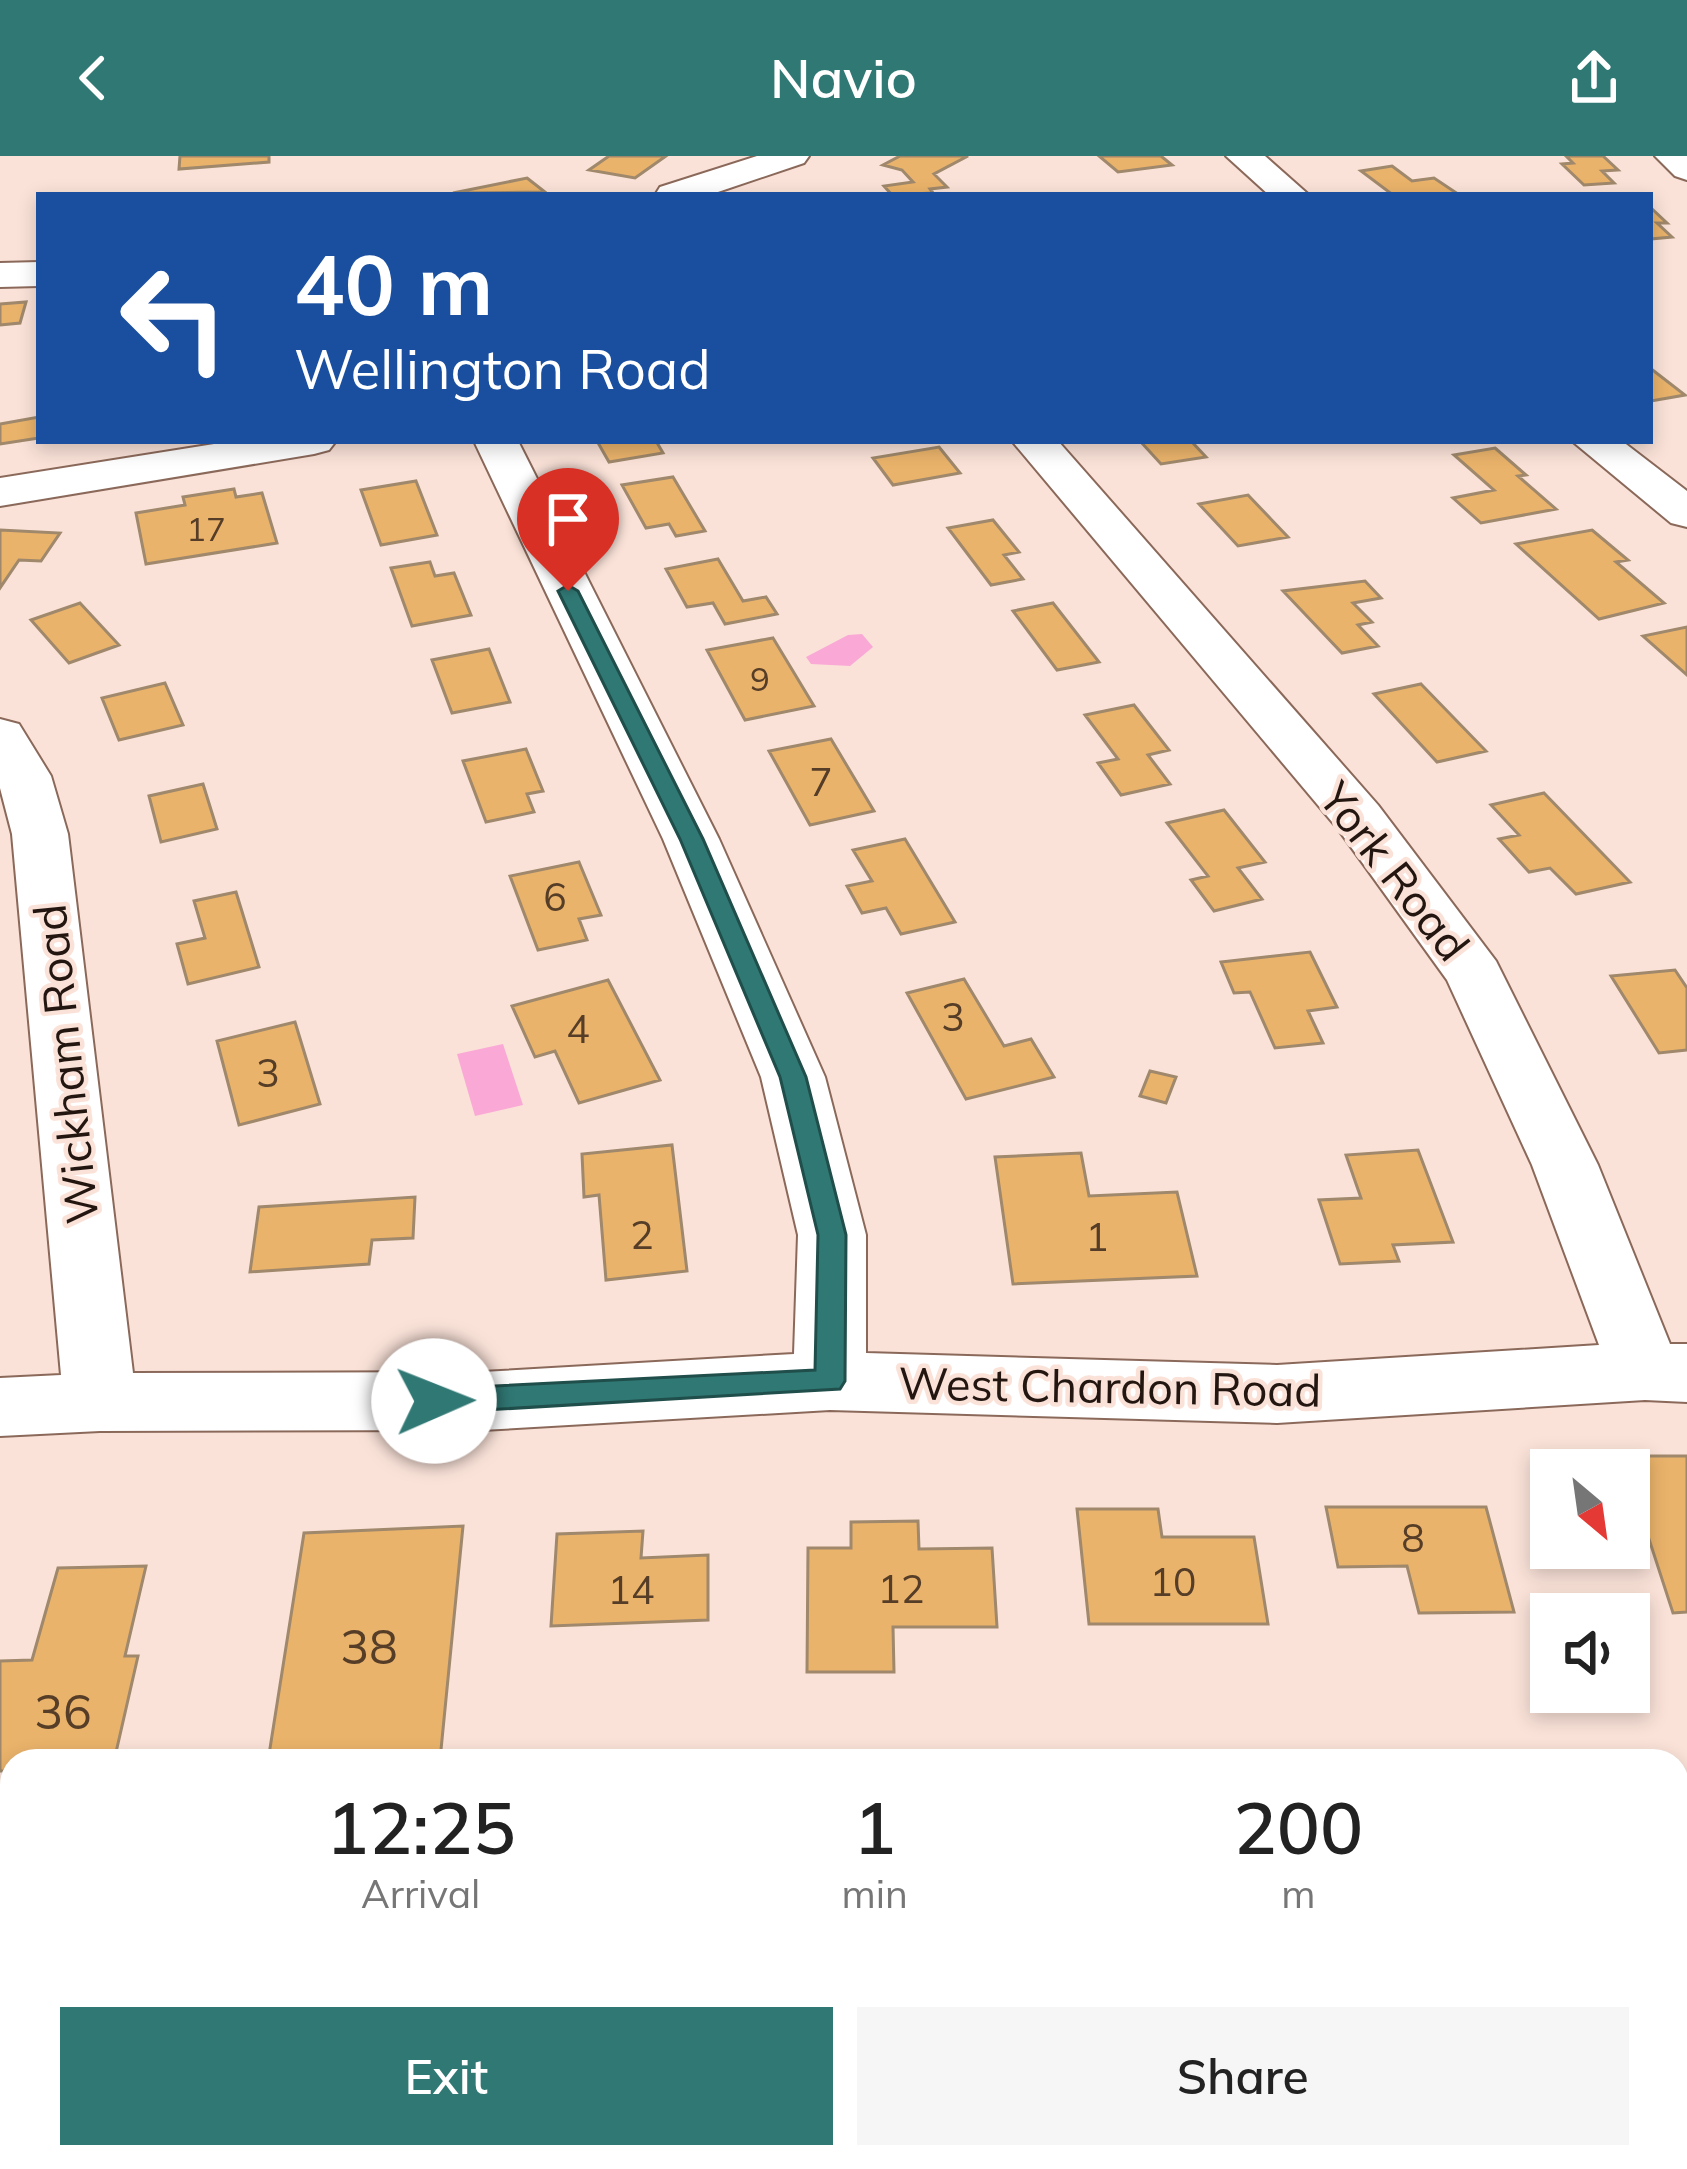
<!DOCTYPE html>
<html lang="en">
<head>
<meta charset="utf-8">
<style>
  :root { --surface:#fff; --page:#f6f6f6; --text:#222; --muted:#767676; --accent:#307874 }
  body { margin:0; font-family:Mulish,sans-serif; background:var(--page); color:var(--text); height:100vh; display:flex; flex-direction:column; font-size:45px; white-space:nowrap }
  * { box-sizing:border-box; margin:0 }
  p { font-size:39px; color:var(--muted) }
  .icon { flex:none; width:66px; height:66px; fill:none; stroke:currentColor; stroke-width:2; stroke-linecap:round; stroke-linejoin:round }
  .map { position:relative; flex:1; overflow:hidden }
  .sheet { position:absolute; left:0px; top:1593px; width:1689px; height:420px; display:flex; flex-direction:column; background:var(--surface); border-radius:36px 36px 0 0; box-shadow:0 6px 18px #0003 }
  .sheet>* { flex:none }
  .guide { position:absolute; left:36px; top:36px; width:1617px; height:252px; border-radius:0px; box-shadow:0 6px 18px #0003; background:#1a4fa0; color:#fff; overflow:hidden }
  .needle { width:78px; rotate:151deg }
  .controls { position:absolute; left:1530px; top:1293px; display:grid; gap:24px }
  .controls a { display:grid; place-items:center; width:120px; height:120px; border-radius:0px; background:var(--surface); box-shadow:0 6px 18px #0003; font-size:60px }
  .pin { position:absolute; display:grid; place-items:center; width:102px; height:102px; color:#fff; margin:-123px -51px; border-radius:50% 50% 50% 0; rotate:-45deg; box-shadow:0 0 12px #0007 }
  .pin .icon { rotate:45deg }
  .me { position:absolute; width:132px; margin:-66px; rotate:89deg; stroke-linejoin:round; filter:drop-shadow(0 0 9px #0008) }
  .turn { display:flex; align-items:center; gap:42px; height:252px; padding:0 60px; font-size:54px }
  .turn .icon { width:156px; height:156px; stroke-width:2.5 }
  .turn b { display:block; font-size:84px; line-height:102px }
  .eta { display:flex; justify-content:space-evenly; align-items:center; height:204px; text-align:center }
  .eta b { font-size:72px; font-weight:600; line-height:84px }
  .primary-button { display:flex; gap:24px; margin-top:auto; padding:24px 60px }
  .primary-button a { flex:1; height:138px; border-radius:0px; background:var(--accent); color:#fff; font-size:48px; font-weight:600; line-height:138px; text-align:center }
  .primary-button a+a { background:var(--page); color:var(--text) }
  header { display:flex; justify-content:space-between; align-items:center; height:156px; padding:0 60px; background:var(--accent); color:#fff; font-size:54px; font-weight:600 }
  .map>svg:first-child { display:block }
  .water { fill:#faa9d6 }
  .building { fill:#eab36b; stroke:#9f886b; stroke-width:3 }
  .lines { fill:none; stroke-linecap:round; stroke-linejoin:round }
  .minor-casing { stroke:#8b695a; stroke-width:4 }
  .minor { fill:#fff; fill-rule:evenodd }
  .route { fill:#307874; stroke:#1f4e4b; stroke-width:3 }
  .labels { text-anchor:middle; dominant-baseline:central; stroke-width:9; stroke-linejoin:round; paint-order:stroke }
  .far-number-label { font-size:33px; fill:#553d27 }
  .number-label { font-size:39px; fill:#553d27 }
  .street-label { font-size:45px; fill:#231610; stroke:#fae2d8 }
  .near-number-label { font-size:48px; fill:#553d27 }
</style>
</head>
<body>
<header><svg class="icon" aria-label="back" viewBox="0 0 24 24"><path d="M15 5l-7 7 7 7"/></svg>Navio<svg class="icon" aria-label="share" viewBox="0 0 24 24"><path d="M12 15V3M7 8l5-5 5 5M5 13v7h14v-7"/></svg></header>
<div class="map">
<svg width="1687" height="2013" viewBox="0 0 1687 2013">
  <rect width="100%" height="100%" fill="#fae2d8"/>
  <path class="water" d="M862 478 873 491 850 510 811 508 806 501 848 479Z
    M503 888 523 949 475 960 457 898Z"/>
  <path class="building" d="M180 0H269V6L179 13Z
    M609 0H666L635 22 589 14Z
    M900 0H968L934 18 947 31 930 33 933 37 892 39 884 30 913 26 902 14 883 9Z
    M1099 0H1161L1172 9 1118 16Z
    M1566 0H1603L1618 14 1602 15 1614 27 1584 29 1562 8 1573 7Z
    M1392 10 1412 25 1434 22 1458 38 1393 39 1361 15Z
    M527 22 545 36 453 37Z
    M1650 51 1667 67H1657L1672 81 1650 83Z
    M26 146 20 167 0 169V148Z
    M1650 212 1685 239 1651 245Z
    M39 261V282L0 288V268Z
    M597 285H656L663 297 609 306Z
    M1140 285H1191L1206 301 1161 308Z
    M939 291 960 317 893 329 873 302Z
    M1495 292 1526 319 1518 320 1556 353 1481 367 1453 342 1494 334 1454 299Z
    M673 321 705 375 676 380 669 368 646 372 622 329Z
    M416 325 437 379 381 389 361 334Z
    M234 333 236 341 262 337 277 387 146 408 136 357 185 349 183 341Z
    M1248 339 1288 381 1238 390 1199 348Z
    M993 364 1019 396 1004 399 1023 423 991 429 948 372Z
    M0 374 60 377 41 405 19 404 0 432Z
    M1592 374 1628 404 1616 406 1664 447 1599 463 1516 388Z
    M718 403 743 445 766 441 777 458 725 468 713 447 687 451 666 413Z
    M430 406 435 420 454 417 471 459 412 470 391 412Z
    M1365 425 1381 442 1353 447 1372 466 1358 469 1378 490 1342 497 1283 435Z
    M80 447 119 489 69 507 31 464Z
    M1053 447 1099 506 1057 514 1013 455Z
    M1687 471V519L1643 480Z
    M773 482 814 550 745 564 707 494Z
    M489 493 510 546 452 557 432 504Z
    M165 527 183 569 119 584 102 542Z
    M1421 528 1486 595 1437 606 1374 538Z
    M1134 549 1169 594 1148 599 1170 628 1121 639 1098 607 1118 603 1085 559Z
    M831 583 874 655 810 669 769 595Z
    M526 593 543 635 527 638 534 656 486 666 463 605Z
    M203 628 217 673 161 686 149 640Z
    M1544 637 1630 726 1576 738 1550 712 1529 716 1499 683 1519 679 1491 649Z
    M1224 654 1265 706 1238 712 1262 743 1214 755 1191 724 1208 720 1167 667Z
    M905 683 955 766 901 778 886 752 862 757 847 730 872 725 853 694Z
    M579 706 601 759 579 763 587 784 538 794 510 720Z
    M236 736 259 811 188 828 177 788 205 782 194 745Z
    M1310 796 1337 851 1308 855 1323 887 1275 892 1250 836 1234 837 1221 806Z
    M1675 814 1687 832V894L1659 897 1611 820Z
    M964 823 1004 890 1031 883 1054 921 966 943 907 837Z
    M608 824 660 924 579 947 555 895 535 901 512 850Z
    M295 866 320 948 239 969 217 885Z
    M1150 915 1176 921 1166 947 1140 940Z
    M672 989 687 1115 606 1124 599 1039 584 1041 582 998Z
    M1418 994 1453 1086 1393 1089 1399 1105 1340 1108 1319 1044 1361 1042 1346 999Z
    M1081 997 1089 1040 1177 1036 1197 1120 1013 1128 995 1001Z
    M415 1041 413 1082 372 1084 369 1108 250 1116 259 1051Z
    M1622 1300H1687V1456L1673 1457Z
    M1326 1351H1486L1514 1456 1419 1457 1407 1410 1338 1411Z
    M1077 1353H1158L1162 1381H1254L1268 1468H1089Z
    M918 1365 919 1393 992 1392 997 1471H893L894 1516H807L808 1392H851V1366Z
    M463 1370 440 1604 268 1605 304 1377Z
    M643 1375 641 1402 708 1399V1464L551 1470 557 1378Z
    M146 1410 125 1500H138L114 1605H12V1615H0V1505L32 1504 58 1412Z
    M1687 1818V1906H1677V1819Z
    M12 1947V2001H150L148 2013H0V1948Z"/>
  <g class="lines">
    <defs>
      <path id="minor" d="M757 0H809L804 7 709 39H655L660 31Z
        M1226 0H1265L1309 39H1269Z
        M1655 0H1687V24L1675 20Z
        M39 106V130L0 131V107Z
        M233 285H336L329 294 314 298 0 350V322Z
        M474 285H518L719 683 825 921 866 1079V1197L1277 1209 1599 1189 1532 1009 1447 824 1338 673 1012 285H1058L1378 649 1496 805 1598 1009 1670 1188H1687V1246L1645 1244 1277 1267 830 1254 482 1274 100 1275 0 1280V1222L61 1219 12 678 0 632V563L19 568 51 620 68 678 133 1217 482 1216 794 1198 798 1079 761 921 663 683Z
        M1572 285H1622L1687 335V371L1671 367Z
        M0 1751H12V1841H0Z
        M993 2001H1098L1103 2013H998Z"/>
    </defs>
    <use href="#minor" class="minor-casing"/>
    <use href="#minor" class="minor"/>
  </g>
  <path class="route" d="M568 429 578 435 703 683 806 921 846 1079 845 1225 840 1233 434 1257 423 1254 419 1245 423 1236 434 1233 815 1214 818 1079 780 921 680 683 558 435Z"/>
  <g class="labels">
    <g class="far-number-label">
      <text x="206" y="372">17</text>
      <text x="760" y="522">9</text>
    </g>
    <g class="number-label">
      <text x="821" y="625">7</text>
      <text x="555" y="740">6</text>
      <text x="953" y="860">3</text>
      <text x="578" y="872">4</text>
      <text x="268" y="916">3</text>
      <text x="642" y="1078">2</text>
      <text x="1097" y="1080">1</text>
      <text x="1413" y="1381">8</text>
      <text x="1173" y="1425">10</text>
      <text x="901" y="1432">12</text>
      <text x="631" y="1433">14</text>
    </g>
    <g class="street-label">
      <text transform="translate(1395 715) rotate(52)">York Road</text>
      <text transform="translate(65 908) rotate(-96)">Wickham Road</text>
      <text transform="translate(1110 1230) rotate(1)">West Chardon Road</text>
    </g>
    <g class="near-number-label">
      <text x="369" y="1490">38</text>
      <text x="63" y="1555">36</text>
    </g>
  </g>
</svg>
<div class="controls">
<a><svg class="needle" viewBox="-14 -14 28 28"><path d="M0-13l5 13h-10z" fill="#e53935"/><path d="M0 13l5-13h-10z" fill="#767676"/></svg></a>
<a><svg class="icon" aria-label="sound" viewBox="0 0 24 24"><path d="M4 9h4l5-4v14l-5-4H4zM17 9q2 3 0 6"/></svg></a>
</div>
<div class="pin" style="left:568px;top:435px;background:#d93025"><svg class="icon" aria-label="arrive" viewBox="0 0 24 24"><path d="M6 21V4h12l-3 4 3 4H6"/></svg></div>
<svg class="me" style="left:434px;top:1245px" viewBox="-20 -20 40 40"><circle r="19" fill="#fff"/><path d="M0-13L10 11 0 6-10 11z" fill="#307874"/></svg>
<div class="guide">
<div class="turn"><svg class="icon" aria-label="left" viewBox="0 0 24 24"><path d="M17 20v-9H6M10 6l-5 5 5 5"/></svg><div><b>40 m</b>Wellington Road</div></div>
</div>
<section class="sheet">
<div class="eta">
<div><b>12:25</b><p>Arrival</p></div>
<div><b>1</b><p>min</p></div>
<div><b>200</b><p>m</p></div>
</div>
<div class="primary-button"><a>Exit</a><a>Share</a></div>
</section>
</div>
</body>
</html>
